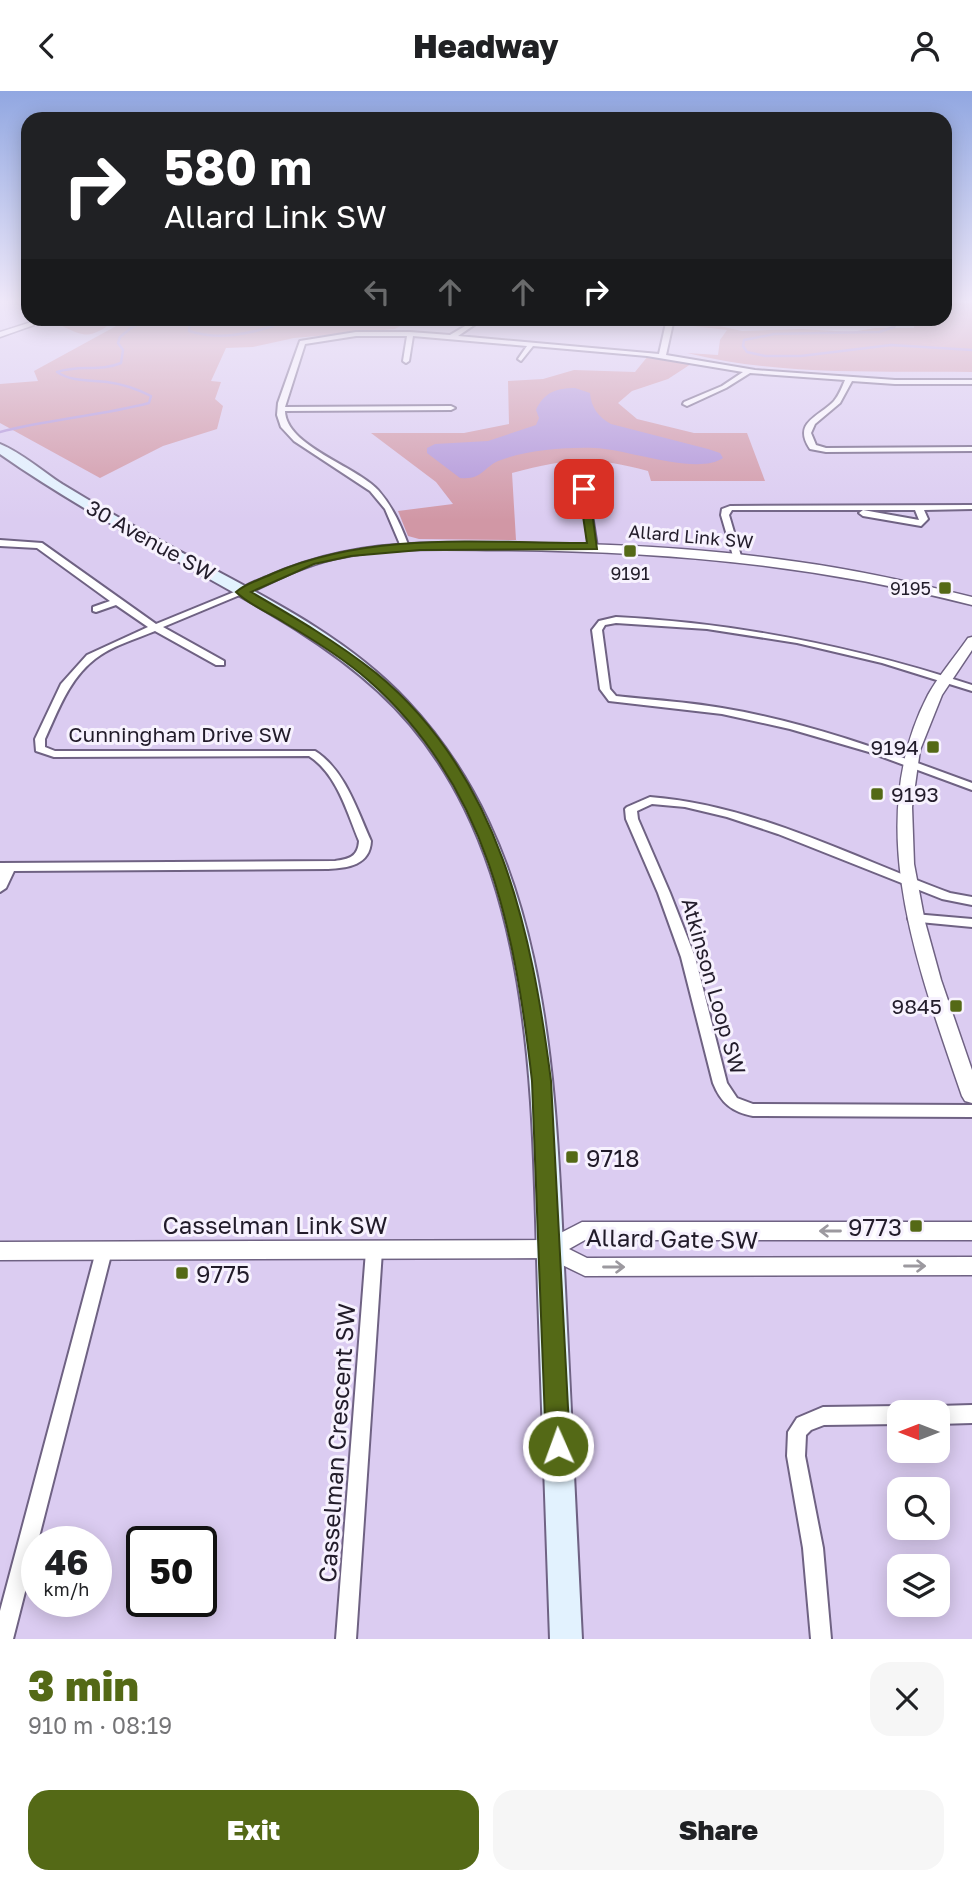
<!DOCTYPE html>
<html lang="en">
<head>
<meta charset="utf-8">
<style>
  :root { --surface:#fff; --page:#f6f6f6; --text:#202124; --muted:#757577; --accent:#546916 }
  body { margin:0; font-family:"Golos Text",sans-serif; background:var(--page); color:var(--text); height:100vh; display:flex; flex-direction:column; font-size:26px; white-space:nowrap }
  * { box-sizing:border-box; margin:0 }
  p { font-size:23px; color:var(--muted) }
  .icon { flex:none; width:38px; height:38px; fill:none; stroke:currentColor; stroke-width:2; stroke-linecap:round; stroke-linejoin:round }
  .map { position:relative; height:1548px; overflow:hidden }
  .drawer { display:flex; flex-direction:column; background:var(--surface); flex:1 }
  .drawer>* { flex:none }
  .banner { position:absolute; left:21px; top:21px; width:931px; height:214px; border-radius:21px; box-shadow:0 4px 18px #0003; background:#202124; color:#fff; overflow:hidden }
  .needle { width:46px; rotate:270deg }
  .buttons { position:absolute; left:887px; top:1309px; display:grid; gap:14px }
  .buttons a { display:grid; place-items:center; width:63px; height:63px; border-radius:14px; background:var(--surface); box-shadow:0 4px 18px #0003; font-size:35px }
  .speed { position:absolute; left:21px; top:1435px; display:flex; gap:14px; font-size:35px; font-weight:700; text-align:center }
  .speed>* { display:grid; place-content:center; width:91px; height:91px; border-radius:50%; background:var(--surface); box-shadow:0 4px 18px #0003; line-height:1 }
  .speed small { font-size:18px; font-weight:400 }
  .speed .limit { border:4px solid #111; border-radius:10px; background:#fff; color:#111 }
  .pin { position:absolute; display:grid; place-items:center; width:60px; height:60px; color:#fff; margin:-30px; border-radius:14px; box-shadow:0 4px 10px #0006 }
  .me { position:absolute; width:77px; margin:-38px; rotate:358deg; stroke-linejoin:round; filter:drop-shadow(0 0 5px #0008) }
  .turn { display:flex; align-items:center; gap:24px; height:147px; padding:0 28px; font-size:32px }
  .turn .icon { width:91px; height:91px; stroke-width:2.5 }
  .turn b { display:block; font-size:49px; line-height:60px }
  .lanes { display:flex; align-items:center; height:66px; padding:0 28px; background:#0003; justify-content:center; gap:35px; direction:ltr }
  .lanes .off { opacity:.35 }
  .round { display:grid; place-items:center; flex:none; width:74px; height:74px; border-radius:21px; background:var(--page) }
  .head { display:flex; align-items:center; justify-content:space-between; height:119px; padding:0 28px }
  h1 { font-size:42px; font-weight:800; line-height:52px; color:var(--accent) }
  .primary-button { display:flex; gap:14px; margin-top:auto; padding:14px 28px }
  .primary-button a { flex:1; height:80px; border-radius:21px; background:var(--accent); color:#fff; font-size:28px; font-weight:800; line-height:80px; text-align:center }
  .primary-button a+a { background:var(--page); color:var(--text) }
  header { display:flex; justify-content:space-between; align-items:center; height:91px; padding:0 28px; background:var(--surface); font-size:32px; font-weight:800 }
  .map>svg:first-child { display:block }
  .green { fill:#d197a5 }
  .water { fill:#af93d7 }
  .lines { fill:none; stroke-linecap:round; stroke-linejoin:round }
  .stream { stroke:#af93d7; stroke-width:2.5 }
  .minor-casing { stroke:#6f6283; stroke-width:4 }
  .tertiary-casing { stroke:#6f6283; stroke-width:3 }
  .secondary-casing { stroke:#6f6283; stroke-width:4 }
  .minor { fill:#fff; fill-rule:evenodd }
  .tertiary { fill:#fff; fill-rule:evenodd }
  .secondary { fill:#e2f2fe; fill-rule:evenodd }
  .oneway { stroke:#9c999f }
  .route { fill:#546916; stroke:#37440e; stroke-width:2 }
  .poi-dot { fill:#546916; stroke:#f7f2fe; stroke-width:2.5 }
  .labels { text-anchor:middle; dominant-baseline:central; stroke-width:6; stroke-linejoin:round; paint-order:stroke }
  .far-street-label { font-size:18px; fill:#221c2a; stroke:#f7f2fe }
  .far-poi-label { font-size:18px; fill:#221c2a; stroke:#f7f2fe }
  .street-label { font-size:21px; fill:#221c2a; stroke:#f7f2fe }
  .poi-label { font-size:21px; fill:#221c2a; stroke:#f7f2fe; text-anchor:end }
  .near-poi-label { font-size:24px; fill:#221c2a; stroke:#f7f2fe; text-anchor:start }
  .near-street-label { font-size:24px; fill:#221c2a; stroke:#f7f2fe }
</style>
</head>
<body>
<header><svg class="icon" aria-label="back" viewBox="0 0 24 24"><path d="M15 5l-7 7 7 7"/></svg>Headway<svg class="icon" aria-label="person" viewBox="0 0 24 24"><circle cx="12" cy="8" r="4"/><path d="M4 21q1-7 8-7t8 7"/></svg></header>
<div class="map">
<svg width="972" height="1548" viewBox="0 0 972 1548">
  <rect width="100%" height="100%" fill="#dbccf1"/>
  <path class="green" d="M945 212H972V281C877 280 779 285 687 262L718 264 720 249 727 239 676 233 684 231 706 232 742 240 802 238 851 241 875 237H914L915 228H945Z
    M61 228H116C90 250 83 246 55 231Z
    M129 228H412L395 238 294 247 253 256 226 257 211 290 221 291 215 308 223 315 217 338 163 355 100 387 0 332V293L38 290 34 280Z
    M648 265 691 273 668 288 632 300 618 312 637 328 694 342H747L765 390H651L648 380C593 365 567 367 512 382L516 449 419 448 408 445 398 420 453 413 436 391 371 342H464L509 333 508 290 543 288 574 279 635 281Z"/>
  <path class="water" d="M575 297 590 302C591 316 598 326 611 333L708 358 720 362 723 367C697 385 627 358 595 357 566 356 526 359 498 370 483 377 482 389 460 387L427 362V357L435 353 488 350 536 334 539 327 536 319C544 301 557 297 575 297Z"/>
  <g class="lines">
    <path class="stream" d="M186 228 190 230 189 240C217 249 245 244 273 235L274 228
      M900 228 894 236 879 241 774 243 744 249 743 255 747 261 765 265H801L891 254 972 259
      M0 341C49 328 100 325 149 312L151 305C137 298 123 293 107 291 90 289 72 291 57 281 78 273 100 281 121 272L123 259 118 252 120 246 131 237 148 228"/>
    <defs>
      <path id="minor" d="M477 228H483L458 245 659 263 666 232 634 230 631 228H703L700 230 673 232 666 264 755 279 895 289H972V293H895L852 290 840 312 815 333 811 342 816 354 826 357 972 356V360L826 361 810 358C792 331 819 326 834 310 839 304 842 296 845 289L750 282 726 297 687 315 683 313 684 311 722 295 743 281 647 265 533 255 521 270 518 268 527 255 413 245 409 270 406 272 403 270 407 245H356L305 253 285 316 451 315 455 317 451 319 285 320C286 355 356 375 378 399 393 416 401 435 409 456L402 458 385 418 370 400 294 350 281 336 277 324 278 312 300 250 356 241H410L450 244Z
        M581 396 588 398 597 456 593 459 589 456Z
        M972 414V418L924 419 928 428 921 435 863 425 859 422 863 419 919 429 915 419H732L729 424 741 465 737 468 733 465 721 424 722 418 730 415Z
        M0 449 42 452 156 533 239 499H245L247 501 163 536 224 570V574H216L155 540C136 548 111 555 95 568 69 588 58 620 45 648V656L55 660H315C345 679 357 719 371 750 370 774 348 777 328 778L14 780 6 797 0 801V772L335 770C349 768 358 766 359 750 347 721 337 683 309 665L54 666 36 660 35 648 61 593 87 564 148 536 116 514 96 521 93 520V516L110 510 37 457 0 455Z
        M616 526C738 532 855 556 972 594V600L882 572 797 552 707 538 616 532 605 534 602 539 610 598 616 605C651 609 687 611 722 617 808 631 891 662 972 692V699L869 661 790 638 722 623 609 610 600 598 592 539 599 530Z
        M650 706C755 714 852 766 950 802L972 806V814L942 808 778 743 727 726 685 716 652 713 637 720 638 728 670 802 695 866 727 992 737 1007 753 1013 972 1014V1026L753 1025C732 1021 721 1012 713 992L681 866 658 802 626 728 625 718 627 716Z
        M914 823 972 828V836L909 830 908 827 909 824Z
        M104 1153 110 1155 112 1160 13 1548H0V1520L96 1160 98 1155Z
        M374 1153 380 1155 382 1160 356 1548H336L366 1160 368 1155Z
        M972 1314V1332L938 1333V1321H930L932 1318 938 1315Z
        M900 1315 906 1318 908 1321H900V1333L824 1334 811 1339 806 1344 805 1365 823 1457 831 1548H811L803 1457 787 1365 788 1341 797 1327 823 1316Z"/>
      <path id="tertiary" d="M41 228H51L0 246V241Z
        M420 452C546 451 674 452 799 471 858 479 915 492 972 506V514C814 474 672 461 509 459 451 459 392 455 335 468 304 475 275 490 246 504L242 505 236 501C244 494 255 490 265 486 316 463 365 454 420 452Z
        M972 546V559L942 604 920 659 912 716 914 773 925 831 941 889 972 979V1012L965 1010 962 1005C919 879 861 733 928 604 939 584 955 566 968 547Z
        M582 1131H972V1149H585L569 1158 587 1167 972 1166V1184L585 1185 548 1167 0 1169V1151L547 1149Z"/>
      <path id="secondary" d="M0 353C22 362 42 380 62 393 93 412 124 430 157 448 242 495 340 538 407 610 554 766 555 996 565 1197 571 1314 576 1431 582 1548H550C546 1433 542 1318 538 1202 532 1003 538 746 378 600 325 551 260 516 197 481 130 444 63 407 0 363Z"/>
    </defs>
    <use href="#minor" class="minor-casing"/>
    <use href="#tertiary" class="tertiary-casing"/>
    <use href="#secondary" class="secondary-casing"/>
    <use href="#minor" class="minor"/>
    <use href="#tertiary" class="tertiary"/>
    <use href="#secondary" class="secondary"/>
  </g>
  <defs><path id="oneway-shaft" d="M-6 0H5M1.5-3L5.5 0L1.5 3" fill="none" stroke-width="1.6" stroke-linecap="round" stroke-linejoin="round" transform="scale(1.75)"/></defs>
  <g class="oneway">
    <use href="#oneway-shaft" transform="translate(830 1140) rotate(180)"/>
    <use href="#oneway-shaft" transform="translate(915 1175)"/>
    <use href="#oneway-shaft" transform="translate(614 1176)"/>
  </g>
  <linearGradient id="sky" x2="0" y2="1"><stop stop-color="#91a7e1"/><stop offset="0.49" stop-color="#efe8f9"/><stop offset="1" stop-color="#efe8f9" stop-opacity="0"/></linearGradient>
  <rect width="972" height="429" fill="url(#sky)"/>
  <path class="route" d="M584 394 589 398 597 458 420 459 351 465 314 473 251 501C294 526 337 551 376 582 499 683 532 840 551 990L570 1355 566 1363 558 1367 549 1363 546 1355 532 990C515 840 488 694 368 589 343 567 314 549 285 532 270 522 249 514 236 501 246 492 262 488 274 482 372 440 483 452 587 452L579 398Z"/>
  <g class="poi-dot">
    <rect x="623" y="453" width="14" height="14" rx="3.5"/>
    <rect x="938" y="490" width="14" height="14" rx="3.5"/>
    <rect x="926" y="649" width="14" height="14" rx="3.5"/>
    <rect x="870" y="696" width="14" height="14" rx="3.5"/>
    <rect x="949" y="908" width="14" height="14" rx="3.5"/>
    <rect x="565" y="1059" width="14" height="14" rx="3.5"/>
    <rect x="909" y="1128" width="14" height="14" rx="3.5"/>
    <rect x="175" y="1175" width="14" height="14" rx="3.5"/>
  </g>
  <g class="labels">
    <g class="far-street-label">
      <text transform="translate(691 445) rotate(5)">Allard Link SW</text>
    </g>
    <g class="far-poi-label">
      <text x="630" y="482">9191</text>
      <text x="931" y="497" text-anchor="end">9195</text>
    </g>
    <g class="street-label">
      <text transform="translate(151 449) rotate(29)">30 Avenue SW</text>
      <text x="180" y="643">Cunningham Drive SW</text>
      <text transform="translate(714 895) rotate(74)">Atkinson Loop SW</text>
    </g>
    <g class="poi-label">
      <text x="919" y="656">9194</text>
      <text x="891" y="703" text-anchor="start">9193</text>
      <text x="942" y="915">9845</text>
    </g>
    <g class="near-poi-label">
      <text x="586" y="1066">9718</text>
      <text x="902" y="1135" text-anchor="end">9773</text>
      <text x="196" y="1182">9775</text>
    </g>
    <g class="near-street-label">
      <text x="275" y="1133">Casselman Link SW</text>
      <text transform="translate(672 1147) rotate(1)">Allard Gate SW</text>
      <text transform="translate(336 1352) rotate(-86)">Casselman Crescent SW</text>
    </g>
  </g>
</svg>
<div class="buttons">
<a><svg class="needle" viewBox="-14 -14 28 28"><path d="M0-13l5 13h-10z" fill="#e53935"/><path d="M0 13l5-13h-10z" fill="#757577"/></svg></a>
<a><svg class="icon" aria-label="search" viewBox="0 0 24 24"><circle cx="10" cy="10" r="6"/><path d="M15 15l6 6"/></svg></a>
<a><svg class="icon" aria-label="layers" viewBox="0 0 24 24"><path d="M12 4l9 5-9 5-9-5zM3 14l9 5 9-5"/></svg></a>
</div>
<div class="speed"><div>46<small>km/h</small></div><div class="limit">50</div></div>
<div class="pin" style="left:584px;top:398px;background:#d93025"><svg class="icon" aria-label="arrive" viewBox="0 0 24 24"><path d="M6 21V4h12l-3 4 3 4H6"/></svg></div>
<svg class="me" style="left:558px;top:1355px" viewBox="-20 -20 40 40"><circle r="17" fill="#546916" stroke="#fff" stroke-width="3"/><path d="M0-11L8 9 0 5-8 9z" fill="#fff"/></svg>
<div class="banner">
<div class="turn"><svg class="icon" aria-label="right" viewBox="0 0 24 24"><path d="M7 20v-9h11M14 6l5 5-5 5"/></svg><div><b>580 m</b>Allard Link SW</div></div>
<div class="lanes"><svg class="icon off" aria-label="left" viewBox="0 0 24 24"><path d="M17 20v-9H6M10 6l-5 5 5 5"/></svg><svg class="icon off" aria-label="ahead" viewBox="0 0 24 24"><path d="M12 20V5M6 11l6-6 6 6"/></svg><svg class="icon off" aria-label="ahead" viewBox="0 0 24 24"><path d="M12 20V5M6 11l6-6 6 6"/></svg><svg class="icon" aria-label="right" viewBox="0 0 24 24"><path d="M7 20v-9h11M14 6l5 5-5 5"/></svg></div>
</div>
</div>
<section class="drawer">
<div class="head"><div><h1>3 min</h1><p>910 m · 08:19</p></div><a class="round"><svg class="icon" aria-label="close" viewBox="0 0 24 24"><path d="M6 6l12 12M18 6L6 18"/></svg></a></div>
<div class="primary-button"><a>Exit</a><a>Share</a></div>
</section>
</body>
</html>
